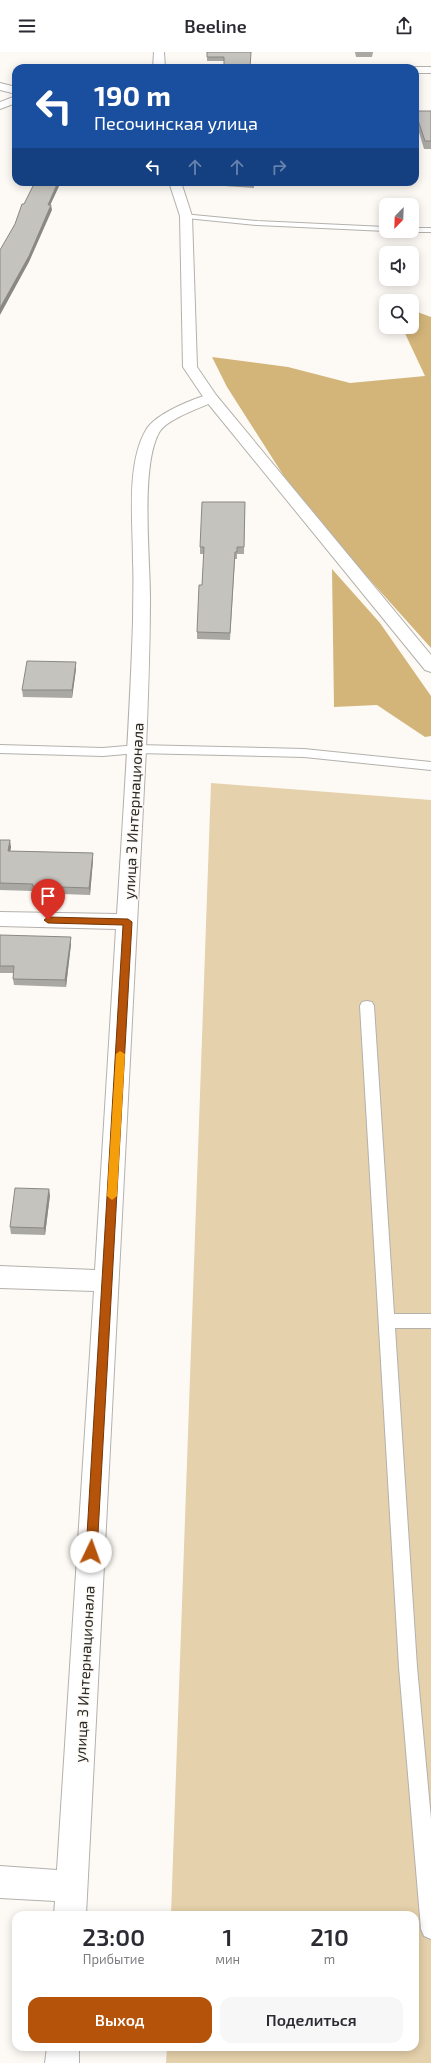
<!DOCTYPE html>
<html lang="ru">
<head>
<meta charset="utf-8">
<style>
  :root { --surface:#fff; --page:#f7f7f7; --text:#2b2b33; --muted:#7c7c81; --accent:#b45309 }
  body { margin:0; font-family:"Exo 2",sans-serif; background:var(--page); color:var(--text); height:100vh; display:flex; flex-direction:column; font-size:15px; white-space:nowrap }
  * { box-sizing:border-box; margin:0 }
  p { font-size:13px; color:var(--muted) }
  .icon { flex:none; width:22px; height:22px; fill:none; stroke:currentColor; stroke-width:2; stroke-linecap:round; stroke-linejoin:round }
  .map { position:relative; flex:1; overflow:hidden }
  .details { position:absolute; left:12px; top:1859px; width:407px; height:140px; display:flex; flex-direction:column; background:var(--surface); border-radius:12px; box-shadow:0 2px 10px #0003 }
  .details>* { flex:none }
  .top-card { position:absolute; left:12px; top:12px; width:407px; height:122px; border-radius:12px; box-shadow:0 2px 10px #0003; background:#1a4fa0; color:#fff; overflow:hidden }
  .needle { width:26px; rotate:203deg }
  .fabs { position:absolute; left:379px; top:146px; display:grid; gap:8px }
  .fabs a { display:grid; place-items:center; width:40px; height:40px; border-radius:8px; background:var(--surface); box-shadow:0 2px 10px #0003; font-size:20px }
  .pin { position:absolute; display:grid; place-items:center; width:34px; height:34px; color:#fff; margin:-41px -17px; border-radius:50% 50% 50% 0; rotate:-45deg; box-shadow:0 0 4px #0007 }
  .pin .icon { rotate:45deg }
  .me { position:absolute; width:44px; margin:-22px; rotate:3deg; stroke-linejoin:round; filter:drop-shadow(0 0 3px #0008) }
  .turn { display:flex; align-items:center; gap:14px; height:84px; padding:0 16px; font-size:18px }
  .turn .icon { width:52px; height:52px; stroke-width:2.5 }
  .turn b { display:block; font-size:28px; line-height:34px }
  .lanes { display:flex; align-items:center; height:38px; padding:0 16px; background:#0003; justify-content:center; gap:20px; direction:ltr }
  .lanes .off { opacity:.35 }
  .eta { display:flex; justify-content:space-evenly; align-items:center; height:68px; text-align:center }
  .eta b { font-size:24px; font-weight:600; line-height:28px }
  .action { display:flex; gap:8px; margin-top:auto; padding:8px 16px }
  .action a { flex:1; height:46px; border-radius:12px; background:var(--accent); color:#fff; font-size:16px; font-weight:600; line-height:46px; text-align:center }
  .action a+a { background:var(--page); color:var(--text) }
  header { display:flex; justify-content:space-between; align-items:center; height:52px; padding:0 16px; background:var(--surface); font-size:18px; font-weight:600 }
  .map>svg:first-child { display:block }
  .green { fill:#e5d1ab }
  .forest { fill:#d3b57a }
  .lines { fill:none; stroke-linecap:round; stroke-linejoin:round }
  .service-casing { stroke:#b4b1ad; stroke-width:2 }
  .minor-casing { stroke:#b4b1ad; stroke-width:2 }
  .tertiary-casing { stroke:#b4b1ad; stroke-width:2 }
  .service { fill:#fff; fill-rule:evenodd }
  .minor { fill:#fff; fill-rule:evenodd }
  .tertiary { fill:#fff; fill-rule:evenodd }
  .wall { fill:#a9a8a3 }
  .shaded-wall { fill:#8a8885 }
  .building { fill:#c5c3be; stroke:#8a8885 }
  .route { fill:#b45309; stroke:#753606 }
  .slow { fill:#f59e0b }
  .labels { text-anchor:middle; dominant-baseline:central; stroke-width:3; stroke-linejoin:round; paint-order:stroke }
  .street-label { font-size:15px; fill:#2c2b29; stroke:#fdfaf5 }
</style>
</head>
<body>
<header><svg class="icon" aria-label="menu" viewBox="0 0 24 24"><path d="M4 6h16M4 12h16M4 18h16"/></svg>Beeline<svg class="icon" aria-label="share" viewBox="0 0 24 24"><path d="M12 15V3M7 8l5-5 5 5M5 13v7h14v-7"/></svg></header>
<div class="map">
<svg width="431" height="2011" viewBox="0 0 431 2011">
  <rect width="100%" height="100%" fill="#fdfaf5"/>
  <path class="green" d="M211 731 431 748V2011H166L167 1995H415V1863H171Z"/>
  <path class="forest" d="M412 258 431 265V596L301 451 227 335 212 305 288 315 350 331 425 324 402 275H412Z
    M332 517 380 571 431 644V684L425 685 377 653 334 655Z"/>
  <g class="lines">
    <defs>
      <path id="service" d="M183 162 257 169 386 175V179H388H386L257 173 186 166 182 164Z
        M412 176H431V180H409L412 179Z
        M0 693 103 696 137 693 304 697 431 710V718L304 705 137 701 103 704 0 701Z
        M367 949 372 950 374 954 394 1262H431V1276H395L417 1615 431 1767V1887L424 1884 421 1877 399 1615 360 954 362 950Z"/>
      <path id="minor" d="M415 15H431V21H415V16H411Z
        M0 31 16 35V42L0 38Z
        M16 44V51L0 57V50Z
        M211 342 216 343 218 346 216 349C202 355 168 367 160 379 140 411 150 505 150 545 150 596 148 646 146 697L86 1863H54L55 1849 0 1846V1814L57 1818 94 1239 0 1236V1214L95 1218 116 877 0 874V860L117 862C123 765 130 667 133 569 133 549 134 529 133 509 133 470 126 412 146 378 155 362 194 346 211 342Z
        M47 1995H79V2011H45Z"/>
      <path id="tertiary" d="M154 0H164L165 16H153Z
        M169 130H181L192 164 197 315 216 343 431 603V620L425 618 206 349 183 315 180 164Z"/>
    </defs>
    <use href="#service" class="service-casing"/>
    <use href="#minor" class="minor-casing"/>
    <use href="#tertiary" class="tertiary-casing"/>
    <use href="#service" class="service"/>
    <use href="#minor" class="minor"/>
    <use href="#tertiary" class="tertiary"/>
  </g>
  <path class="wall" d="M207 0H251L224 9H207Z
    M355 0H373L372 5H356Z
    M415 59H431V97H424L415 67Z
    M224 130H254V136L224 134Z
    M245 450 244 502H237V507H235L230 588 197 587V580L202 533 204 502H200V495Z
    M76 617 72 646 23 645 22 638Z
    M0 788 11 795 10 799 93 801V808L90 843 33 841V839L0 838Z
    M0 883 71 892 66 935 14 933 13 927V921H0Z
    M50 1143 45 1183 11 1182 10 1175Z"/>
  <path class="shaded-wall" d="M58 130H61L48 158V153Z
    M51 153 52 158 29 210 0 263V256Z
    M76 610V617L72 646V638Z
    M10 788 11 795 9 806 8 799Z
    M93 801V808L90 843 89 836Z
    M71 885V892L66 935 65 928Z
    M49 1137 50 1143 45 1183 44 1176Z"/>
  <path class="building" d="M207 0H251L250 16H224V5H207Z
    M415 59H431V89H425Z
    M35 130H58L48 153H51L29 204 0 256V198L15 172 22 152H24Z
    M231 130H254V131Z
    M202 450H245L244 495H237V500H235L230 581 197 580 199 533H202L204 495H200Z
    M27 609 76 610 72 638H22Z
    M0 788H10L8 799 93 801 89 836 32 834 33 832 0 831Z
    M0 883 71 885 65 928 13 927 14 914H0Z
    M15 1136 49 1137 44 1176 10 1175Z"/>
  <path class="route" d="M48 865 128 867 132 870 97 1500 95 1504 91 1505 87 1504 86 1500 123 873 48 871 44 868Z"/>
  <path class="slow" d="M120 999 125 1002 117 1144 112 1148 107 1144 116 1002Z"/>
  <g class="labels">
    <g class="street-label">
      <text transform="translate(133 759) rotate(-87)">улица 3 Интернационала</text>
      <text transform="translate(84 1622) rotate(-87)">улица 3 Интернационала</text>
    </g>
  </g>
</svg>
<div class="fabs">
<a><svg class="needle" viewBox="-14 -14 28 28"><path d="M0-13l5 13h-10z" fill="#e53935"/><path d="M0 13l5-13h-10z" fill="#7c7c81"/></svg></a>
<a><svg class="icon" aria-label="sound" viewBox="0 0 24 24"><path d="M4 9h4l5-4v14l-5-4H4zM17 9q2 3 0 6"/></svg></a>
<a><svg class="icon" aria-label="search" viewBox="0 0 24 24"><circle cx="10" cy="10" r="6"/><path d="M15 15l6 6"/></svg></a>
</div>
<div class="pin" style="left:48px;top:868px;background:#d93025"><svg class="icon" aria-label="arrive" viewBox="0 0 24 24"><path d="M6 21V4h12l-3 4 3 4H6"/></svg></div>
<svg class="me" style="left:91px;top:1500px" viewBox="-20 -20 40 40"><circle r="19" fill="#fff"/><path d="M0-13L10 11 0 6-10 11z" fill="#b45309"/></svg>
<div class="top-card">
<div class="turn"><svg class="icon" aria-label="left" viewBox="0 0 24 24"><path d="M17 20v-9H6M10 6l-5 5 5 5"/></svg><div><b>190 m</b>Песочинская улица</div></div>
<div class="lanes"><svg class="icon" aria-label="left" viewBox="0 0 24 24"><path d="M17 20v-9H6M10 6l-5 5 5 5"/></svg><svg class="icon off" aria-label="ahead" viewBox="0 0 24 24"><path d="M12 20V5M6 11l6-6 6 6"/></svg><svg class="icon off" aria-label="ahead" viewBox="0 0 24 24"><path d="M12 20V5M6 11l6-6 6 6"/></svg><svg class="icon off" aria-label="right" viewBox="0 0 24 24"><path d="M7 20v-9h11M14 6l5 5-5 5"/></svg></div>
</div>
<section class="details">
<div class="eta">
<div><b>23:00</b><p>Прибытие</p></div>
<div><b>1</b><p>мин</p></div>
<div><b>210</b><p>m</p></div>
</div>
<div class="action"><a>Выход</a><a>Поделиться</a></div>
</section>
</div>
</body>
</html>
